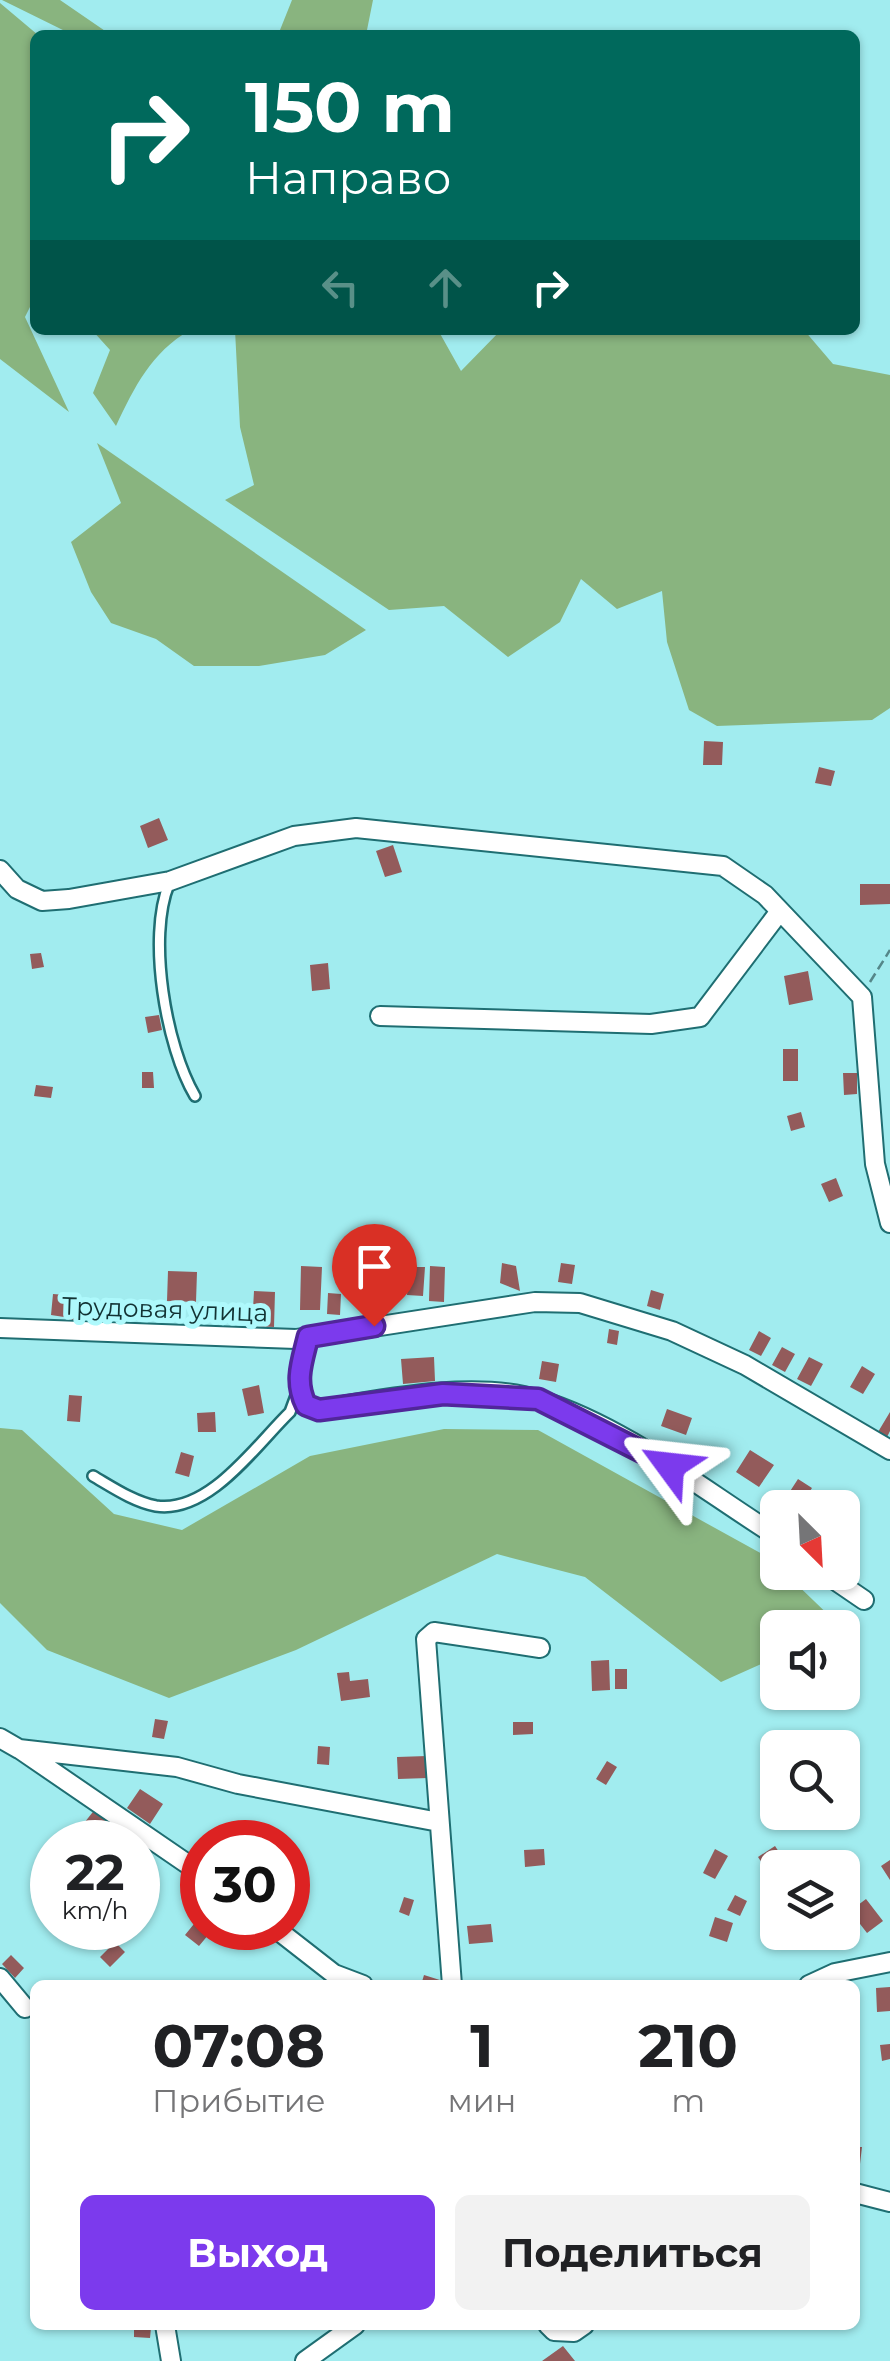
<!DOCTYPE html>
<html lang="ru">
<head>
<meta charset="utf-8">
<style>
  :root { --surface:#fff; --page:#f2f2f2; --text:#202124; --muted:#757577; --accent:#7c3aed }
  body { margin:0; font-family:Montserrat,sans-serif; background:var(--page); color:var(--text); height:100vh; display:flex; flex-direction:column; font-size:38px; white-space:nowrap }
  * { box-sizing:border-box; margin:0 }
  p { font-size:32px; color:var(--muted) }
  .icon { flex:none; width:55px; height:55px; fill:none; stroke:currentColor; stroke-width:2; stroke-linecap:round; stroke-linejoin:round }
  .map { position:relative; flex:1; overflow:hidden }
  .drawer { position:absolute; left:30px; top:1980px; width:830px; height:350px; display:flex; flex-direction:column; background:var(--surface); border-radius:15px; box-shadow:0 2px 8px #0004 }
  .drawer>* { flex:none }
  .banner { position:absolute; left:30px; top:30px; width:830px; height:305px; border-radius:15px; box-shadow:0 2px 8px #0004; background:#00695c; color:#fff; overflow:hidden }
  .needle { width:65px; rotate:156deg }
  .controls { position:absolute; left:760px; top:1490px; display:grid; gap:20px }
  .controls a { display:grid; place-items:center; width:100px; height:100px; border-radius:15px; background:var(--surface); box-shadow:0 2px 8px #0004; font-size:50px }
  .speed { position:absolute; left:30px; top:1820px; display:flex; gap:20px; font-size:50px; font-weight:700; text-align:center }
  .speed>* { display:grid; place-content:center; width:130px; height:130px; border-radius:50%; background:var(--surface); box-shadow:0 2px 8px #0004; line-height:1 }
  .speed small { font-size:25px; font-weight:400 }
  .speed .limit { border:15px solid #d22; background:#fff; color:#111 }
  .pin { position:absolute; display:grid; place-items:center; width:85px; height:85px; color:#fff; margin:-102px -42px; border-radius:50% 50% 50% 0; rotate:-45deg; box-shadow:0 0 10px #0007 }
  .pin .icon { rotate:45deg }
  .me { position:absolute; width:110px; margin:-55px; rotate:300deg; stroke-linejoin:round; filter:drop-shadow(0 0 8px #0008) }
  .turn { display:flex; align-items:center; gap:35px; height:210px; padding:0 50px; font-size:45px }
  .turn .icon { width:130px; height:130px; stroke-width:2.5 }
  .turn b { display:block; font-size:70px; line-height:85px }
  .lanes { display:flex; align-items:center; height:95px; padding:0 50px; background:#0003; justify-content:center; gap:50px; direction:ltr }
  .lanes .off { opacity:.35 }
  .eta { display:flex; justify-content:space-evenly; align-items:center; height:170px; text-align:center }
  .eta b { font-size:60px; font-weight:700; line-height:70px }
  .action { display:flex; gap:20px; margin-top:auto; padding:20px 50px }
  .action a { flex:1; height:115px; border-radius:15px; background:var(--accent); color:#fff; font-size:40px; font-weight:700; line-height:115px; text-align:center }
  .action a+a { background:var(--page); color:var(--text) }
  .map>svg:first-child { display:block }
  .forest { fill:#89b47f }
  .building { fill:#935b5b }
  .lines { fill:none; stroke-linecap:round; stroke-linejoin:round }
  .service-casing { stroke:#1f6e72; stroke-width:14 }
  .minor-casing { stroke:#1f6e72; stroke-width:22 }
  .path { stroke:#548789; stroke-width:2.5; stroke-dasharray:10 5; stroke-linecap:butt }
  .service { stroke:#fff; stroke-width:9 }
  .minor { stroke:#fff; stroke-width:18 }
  .route-casing { stroke:#51269a; stroke-width:25 }
  .route { stroke:#7c3aed; stroke-width:18 }
  .labels { text-anchor:middle; dominant-baseline:central; stroke-width:10; stroke-linejoin:round; paint-order:stroke }
  .street-label { font-size:25px; fill:#123233; stroke:#aef9fc }
</style>
</head>
<body>
<div class="map">
<svg width="890" height="2361" viewBox="0 0 890 2361">
  <rect width="100%" height="100%" fill="#a1ecef"/>
  <path class="forest" d="M2 0H60L111 35H73Z
    M292 0H373L366 35H278Z
    M0 3 38 35 35 297 25 317 69 412 0 359Z
    M92 330H190C151 353 135 386 116 426L93 393 110 350Z
    M235 330H438L461 371 501 330H804L833 364 890 375V708L872 720 717 726 689 710 667 642 662 591 617 609 581 579 560 622 508 657 444 606 389 610 225 500 254 485 240 427Z
    M97 443 366 630 325 655 259 666H194L156 639 111 623 91 592 71 542 121 503Z
    M0 1428 22 1430 114 1514 182 1530 310 1456 444 1429 538 1430 771 1559 778 1572 785 1573 842 1628H778L777 1657 721 1682 585 1577 497 1554 296 1650 169 1698 47 1650 0 1603Z"/>
  <path class="building" d="M704 741 723 742 722 765H703Z
    M819 767 835 771 831 786 815 783Z
    M159 818 168 840 148 848 140 826Z
    M393 845 402 872 385 877 376 851Z
    M860 884H890V904L860 905Z
    M41 953 44 967 32 969 30 954Z
    M328 963 330 989 312 991 310 965Z
    M808 971 813 1000 789 1005 784 976Z
    M159 1015 162 1030 148 1033 145 1017Z
    M783 1049H798V1081H783Z
    M142 1072H153L154 1088H142Z
    M843 1073H857V1094L844 1095Z
    M36 1085 53 1087 51 1098 34 1096Z
    M801 1112 805 1127 791 1131 787 1116Z
    M836 1178 843 1196 829 1202 821 1184Z
    M502 1263 516 1266 520 1291 500 1283Z
    M561 1263 575 1265 572 1284 558 1282Z
    M301 1266 322 1267 320 1310H300Z
    M430 1266 445 1267 444 1302 429 1301Z
    M410 1267H425L423 1296 407 1295Z
    M168 1271 197 1272 196 1302 167 1301Z
    M368 1271 381 1272 380 1291 367 1289Z
    M651 1290 664 1294 660 1310 647 1306Z
    M254 1291 275 1292 274 1327 252 1326Z
    M328 1293 341 1294 340 1315 327 1314Z
    M53 1294 66 1295 64 1317 51 1315Z
    M70 1305 85 1306 84 1321 69 1320Z
    M609 1329 619 1331 617 1345 607 1343Z
    M759 1331 771 1338 761 1356 749 1350Z
    M782 1347 795 1354 785 1372 772 1365Z
    M434 1357 435 1381 403 1384 401 1359Z
    M809 1357 823 1364 811 1386 797 1379Z
    M542 1361 559 1364 556 1382 539 1379Z
    M862 1366 875 1374 863 1394 850 1387Z
    M259 1385 264 1413 248 1416 242 1389Z
    M69 1395 82 1396 80 1422 67 1421Z
    M667 1409 692 1418 686 1435 661 1426Z
    M215 1412 216 1432H198L197 1413Z
    M890 1412V1431L887 1437 878 1432Z
    M750 1450 774 1465 759 1487 736 1472Z
    M181 1452 194 1456 189 1477 175 1473Z
    M798 1479 812 1488 799 1508 785 1499Z
    M842 1521 856 1529 842 1550Z
    M609 1660 610 1690 592 1691 591 1661Z
    M615 1669H627V1689H615Z
    M349 1672 350 1681 368 1679 370 1697 341 1701 337 1673Z
    M155 1719 168 1721 164 1739 152 1737Z
    M513 1722H533V1734L513 1735Z
    M829 1731 847 1748H814Z
    M318 1746 330 1747 329 1765 317 1764Z
    M427 1756 428 1778 398 1779 397 1757Z
    M607 1761 617 1767 606 1785 596 1779Z
    M140 1789 163 1804 150 1824 127 1808Z
    M96 1808 110 1818 92 1842H69Z
    M775 1846 783 1858 766 1869 758 1857Z
    M544 1849 545 1865 525 1867 524 1850Z
    M715 1849 728 1856 715 1879 703 1873Z
    M890 1860V1880L881 1866Z
    M735 1895 747 1901 740 1916 727 1910Z
    M404 1897 414 1900 409 1916 399 1912Z
    M866 1899 883 1921 867 1933 850 1911Z
    M202 1914V1928H214L199 1946 185 1935Z
    M715 1917 733 1923 727 1942 709 1936Z
    M491 1924 493 1942 469 1944 467 1926Z
    M67 1928H91L78 1939Z
    M115 1942 125 1952 110 1967 100 1957Z
    M11 1955 24 1968 15 1978 2 1964Z
    M424 1975 443 1981 442 1985H421Z
    M890 1987V2011L877 2012 876 1988Z
    M890 2044V2059L882 2061 880 2045Z
    M855 2147H862L860 2164 855 2163Z
    M134 2327 151 2328 150 2338 134 2337Z
    M563 2346 575 2361H542Z"/>
  <g class="lines">
    <defs>
      <path id="service" d="M169 884C147 937 166 1047 195 1096
        M93 1476C112 1487 134 1502 156 1506 209 1514 256 1445 290 1412L297 1393"/>
      <path id="minor" d="M0 870 17 889 42 901 69 899 170 881 294 836 356 828 723 866 765 895 862 997 875 1164 890 1223
        M380 1016 651 1024 700 1017 780 911
        M0 1328 296 1339 535 1302 580 1303 672 1331 745 1365 890 1450
        M308 1337C302 1362 294 1381 305 1405L319 1410C383 1399 476 1380 539 1400 624 1426 703 1490 778 1537
        M823 1572 864 1600
        M0 1738 19 1749 177 1767 238 1784 439 1822
        M21 1750 202 1874
        M275 1928 334 1974 363 1985
        M0 1978 25 2008
        M452 1985 426 1639 434 1632 540 1648
        M809 1985 835 1973 890 1962
        M855 2193 890 2202
        M165 2325 171 2361
        M548 2325 554 2331 574 2332 584 2325
        M305 2361 355 2325"/>
    </defs>
    <use href="#service" class="service-casing"/>
    <use href="#minor" class="minor-casing"/>
    <path class="path" d="M870 982 890 950"/>
    <use href="#service" class="service"/>
    <use href="#minor" class="minor"/>
  </g>
  <g class="lines">
    <defs>
      <path id="route" d="M374 1326 308 1337C302 1362 294 1381 306 1405L319 1410 443 1394 538 1399 670 1466"/>
    </defs>
    <use href="#route" class="route-casing"/>
    <use href="#route" class="route"/>
  </g>
  <g class="labels">
    <g class="street-label">
      <text transform="translate(165 1309) rotate(2)">Трудовая улица</text>
    </g>
  </g>
</svg>
<div class="controls">
<a><svg class="needle" viewBox="-14 -14 28 28"><path d="M0-13l5 13h-10z" fill="#e53935"/><path d="M0 13l5-13h-10z" fill="#757577"/></svg></a>
<a><svg class="icon" aria-label="sound" viewBox="0 0 24 24"><path d="M4 9h4l5-4v14l-5-4H4zM17 9q2 3 0 6"/></svg></a>
<a><svg class="icon" aria-label="search" viewBox="0 0 24 24"><circle cx="10" cy="10" r="6"/><path d="M15 15l6 6"/></svg></a>
<a><svg class="icon" aria-label="layers" viewBox="0 0 24 24"><path d="M12 4l9 5-9 5-9-5zM3 14l9 5 9-5"/></svg></a>
</div>
<div class="speed"><div>22<small>km/h</small></div><div class="limit">30</div></div>
<div class="pin" style="left:374px;top:1326px;background:#d93025"><svg class="icon" aria-label="arrive" viewBox="0 0 24 24"><path d="M6 21V4h12l-3 4 3 4H6"/></svg></div>
<svg class="me" style="left:670px;top:1466px" viewBox="-20 -20 40 40"><path d="M0-17L14 15 0 8-14 15z" fill="#7c3aed" stroke="#fff" stroke-width="4"/></svg>
<div class="banner">
<div class="turn"><svg class="icon" aria-label="right" viewBox="0 0 24 24"><path d="M7 20v-9h11M14 6l5 5-5 5"/></svg><div><b>150 m</b>Направо</div></div>
<div class="lanes"><svg class="icon off" aria-label="left" viewBox="0 0 24 24"><path d="M17 20v-9H6M10 6l-5 5 5 5"/></svg><svg class="icon off" aria-label="ahead" viewBox="0 0 24 24"><path d="M12 20V5M6 11l6-6 6 6"/></svg><svg class="icon" aria-label="right" viewBox="0 0 24 24"><path d="M7 20v-9h11M14 6l5 5-5 5"/></svg></div>
</div>
<section class="drawer">
<div class="eta">
<div><b>07:08</b><p>Прибытие</p></div>
<div><b>1</b><p>мин</p></div>
<div><b>210</b><p>m</p></div>
</div>
<div class="action"><a>Выход</a><a>Поделиться</a></div>
</section>
</div>
</body>
</html>
